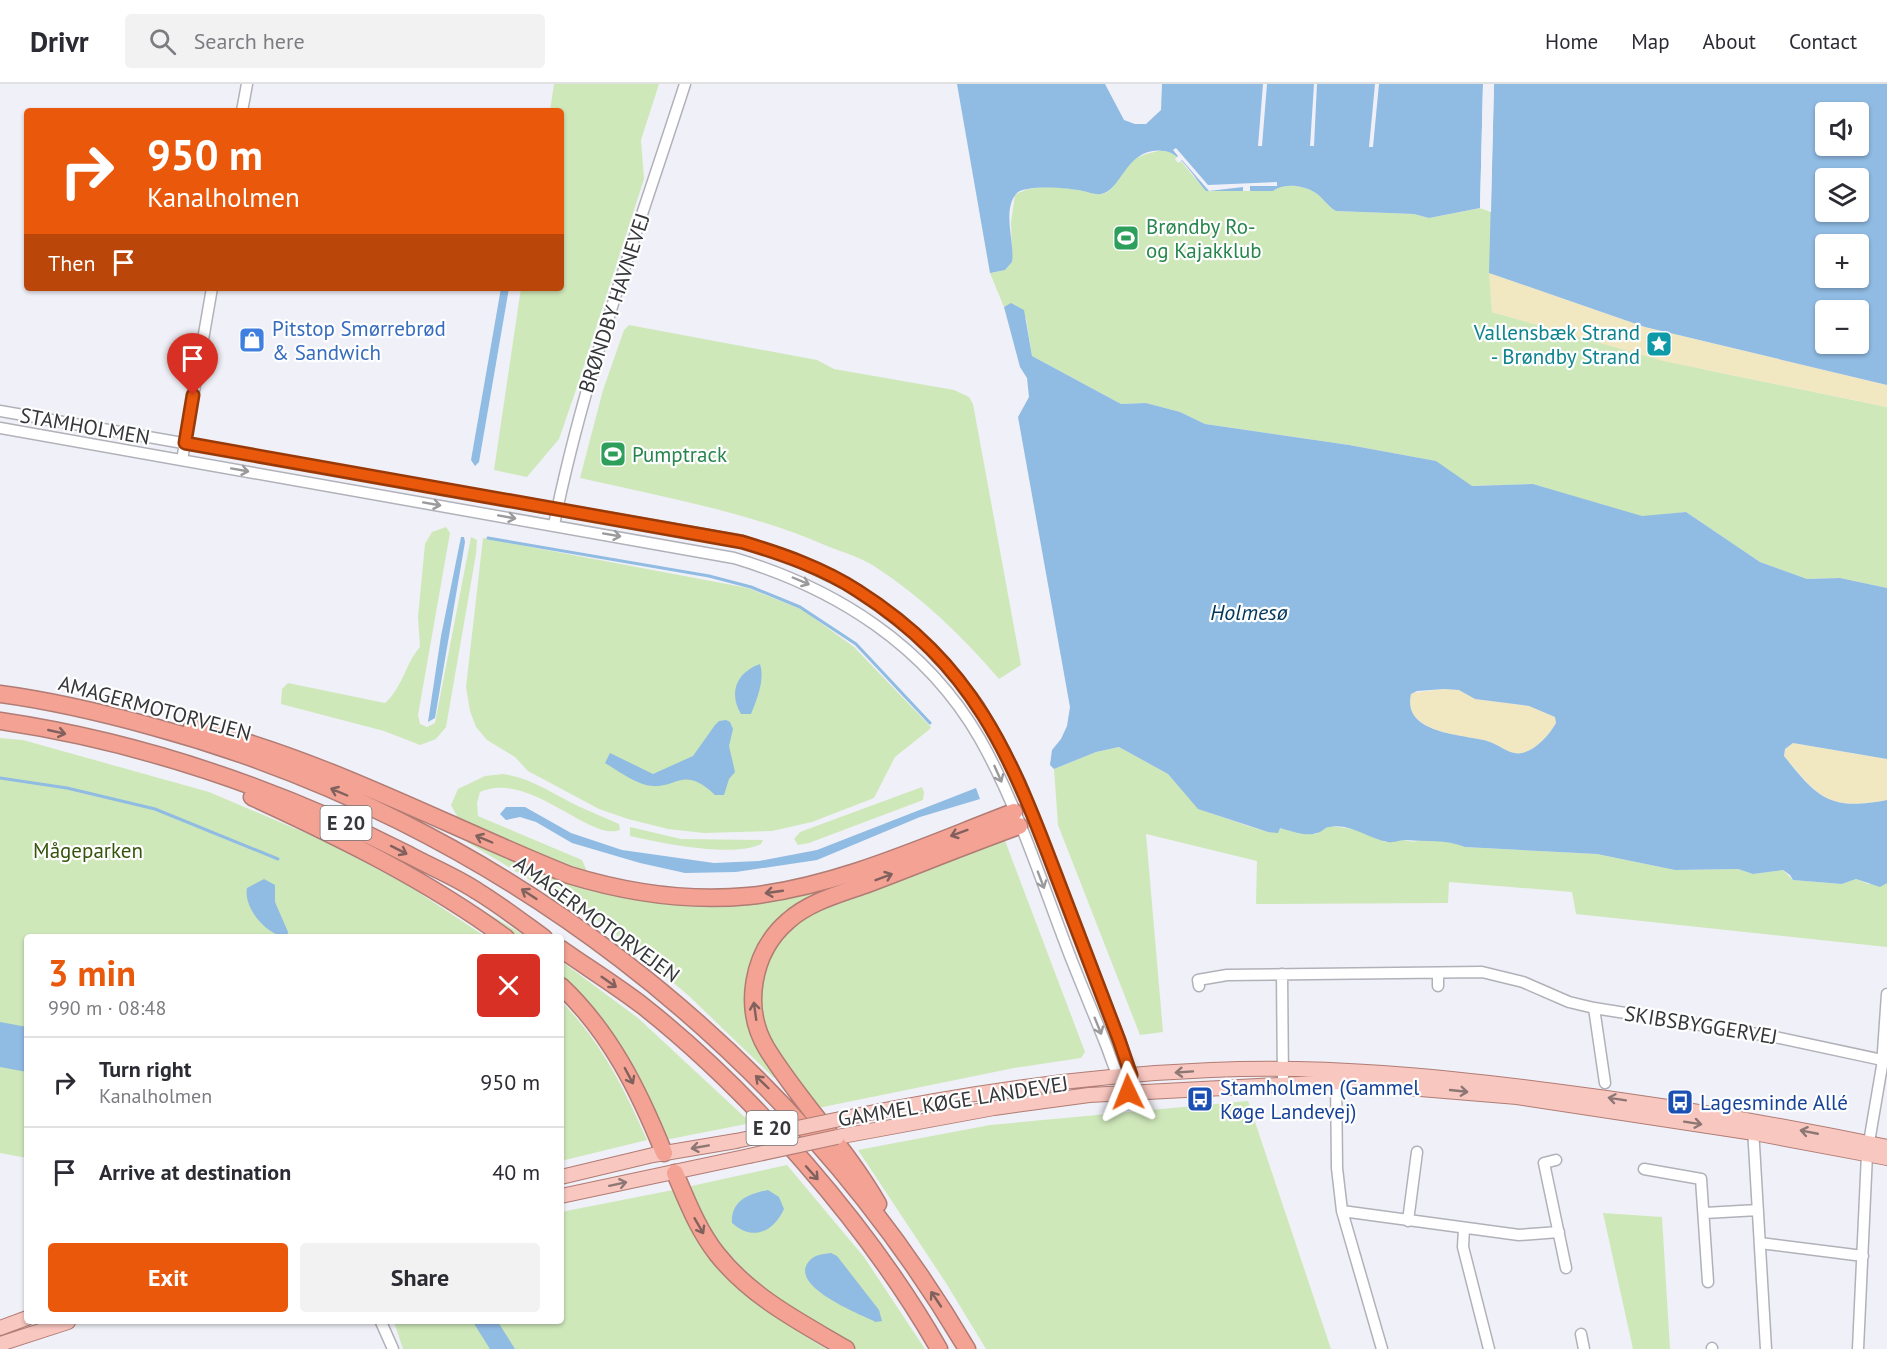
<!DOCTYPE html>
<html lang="en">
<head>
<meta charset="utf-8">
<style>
  :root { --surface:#fff; --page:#f2f2f3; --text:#2b2b33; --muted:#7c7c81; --line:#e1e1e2; --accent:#ea580c }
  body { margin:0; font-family:"PT Sans",sans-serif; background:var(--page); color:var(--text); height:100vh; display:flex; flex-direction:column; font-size:22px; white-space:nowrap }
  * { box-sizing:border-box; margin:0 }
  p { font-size:20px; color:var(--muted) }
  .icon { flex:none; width:33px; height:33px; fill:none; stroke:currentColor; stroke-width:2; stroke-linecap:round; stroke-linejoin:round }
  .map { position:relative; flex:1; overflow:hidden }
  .sheet { position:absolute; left:24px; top:850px; width:540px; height:390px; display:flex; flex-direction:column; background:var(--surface); border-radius:6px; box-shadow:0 2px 4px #0004 }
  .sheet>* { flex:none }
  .hud { position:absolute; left:24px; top:24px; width:540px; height:183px; border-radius:6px; box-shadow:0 2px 4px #0004; background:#ea580c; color:#fff; overflow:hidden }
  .tools { position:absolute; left:1815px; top:18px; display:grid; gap:12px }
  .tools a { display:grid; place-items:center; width:54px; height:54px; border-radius:6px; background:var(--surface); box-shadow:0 2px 4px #0004; font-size:30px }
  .pin { position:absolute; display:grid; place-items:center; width:51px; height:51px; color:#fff; margin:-62px -26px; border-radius:50% 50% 50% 0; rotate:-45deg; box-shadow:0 0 6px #0007 }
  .pin .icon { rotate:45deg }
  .me { position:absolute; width:66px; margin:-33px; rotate:358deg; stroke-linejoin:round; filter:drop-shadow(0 0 4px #0008) }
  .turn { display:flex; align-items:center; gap:21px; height:126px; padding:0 24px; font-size:27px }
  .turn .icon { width:78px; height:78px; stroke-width:2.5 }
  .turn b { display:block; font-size:42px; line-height:51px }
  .then { display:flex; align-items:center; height:57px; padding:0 24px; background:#0003; gap:12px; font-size:22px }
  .round { display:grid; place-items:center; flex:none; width:63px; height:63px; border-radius:6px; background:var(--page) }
  .headline { display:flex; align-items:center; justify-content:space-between; height:102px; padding:0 24px }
  h1 { font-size:36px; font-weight:800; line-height:45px; color:var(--accent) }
  .button { display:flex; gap:12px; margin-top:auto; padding:12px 24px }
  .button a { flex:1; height:69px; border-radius:6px; background:var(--accent); color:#fff; font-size:24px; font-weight:800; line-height:69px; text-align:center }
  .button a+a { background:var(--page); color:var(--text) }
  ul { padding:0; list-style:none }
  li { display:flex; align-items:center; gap:18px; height:90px; padding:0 24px; border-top:2px solid var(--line) }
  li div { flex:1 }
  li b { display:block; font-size:22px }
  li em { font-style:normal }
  header { display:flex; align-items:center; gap:36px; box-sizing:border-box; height:84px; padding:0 30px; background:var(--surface); border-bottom:2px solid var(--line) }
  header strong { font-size:28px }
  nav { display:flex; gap:33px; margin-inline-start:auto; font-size:21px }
  .search { width:420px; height:54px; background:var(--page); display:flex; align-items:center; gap:15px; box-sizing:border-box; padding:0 21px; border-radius:6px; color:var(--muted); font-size:22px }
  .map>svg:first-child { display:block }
  .green { fill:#cfe8ba }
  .sand { fill:#f1e8c2 }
  .water { fill:#90bbe3; fill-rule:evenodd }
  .pier { fill:#f0f0f8 }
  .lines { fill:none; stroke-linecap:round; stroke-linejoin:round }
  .stream { stroke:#90bbe3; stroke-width:3 }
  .minor-casing { stroke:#b1b1b9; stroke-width:13 }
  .major-casing { stroke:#b07c74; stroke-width:16 }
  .highway-casing { stroke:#b07c74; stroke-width:19 }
  .minor { stroke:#fff; stroke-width:10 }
  .major { stroke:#f8c7bf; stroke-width:14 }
  .highway { stroke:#f3a294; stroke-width:16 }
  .major-bridge-casing { stroke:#b07c74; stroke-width:16; stroke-linecap:butt }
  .major-bridge { stroke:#f8c7bf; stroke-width:14 }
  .oneway { stroke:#9a9a9c }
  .oneway2 { stroke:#81615d }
  .oneway3 { stroke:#8d7775 }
  .route-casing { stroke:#983908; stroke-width:15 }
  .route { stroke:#ea580c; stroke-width:10 }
  .labels { text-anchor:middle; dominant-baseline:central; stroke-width:4.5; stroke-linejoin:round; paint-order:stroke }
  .shield { fill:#fefefe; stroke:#717274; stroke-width:1.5 }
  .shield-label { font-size:20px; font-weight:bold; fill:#353639 }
  .leisure-label { font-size:21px; fill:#27864d; stroke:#fefefe; text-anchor:start }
  .street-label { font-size:21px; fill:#353639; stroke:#fefefe }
  .shop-label { font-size:21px; fill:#366cbe; stroke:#fefefe; text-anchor:start }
  .culture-label { font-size:21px; fill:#0d838f; stroke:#fefefe; text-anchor:end }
  .park-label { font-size:21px; fill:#35540a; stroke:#fefefe }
  .transit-label { font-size:21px; fill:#164399; stroke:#fefefe; text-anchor:start }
  .water-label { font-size:22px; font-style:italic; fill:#03375c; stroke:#fefefe }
</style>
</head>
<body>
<header>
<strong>Drivr</strong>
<div class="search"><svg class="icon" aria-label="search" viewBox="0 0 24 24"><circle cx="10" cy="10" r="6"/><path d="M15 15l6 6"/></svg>Search here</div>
<nav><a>Home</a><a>Map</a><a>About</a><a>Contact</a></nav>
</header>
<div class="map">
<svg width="1887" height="1265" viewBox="0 0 1887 1265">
  <rect width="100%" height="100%" fill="#f0f0f8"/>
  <path class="green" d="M554 0H659L641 56 644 95 577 303 559 355 527 393 494 386 521 204H561V27H550Z
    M1163 66 1174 69 1206 107H1273C1284 99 1302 101 1314 108 1322 112 1327 122 1336 127L1414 130 1429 134 1480 124 1491 128 1492 228 1707 286 1887 323V504L1840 494 1807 495 1760 478 1686 428 1642 433 1533 400 1471 402 1435 377 1349 361 1205 340 1180 328 1146 319 1121 320 1032 272 1026 234 1015 221 1004 223 990 189 1005 186 1012 178 1011 138 1015 111C1033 99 1064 103 1084 107 1089 108 1096 111 1102 110 1115 107 1117 93 1125 83 1136 72 1148 69 1163 66Z
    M629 241 817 276 834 285 954 306 969 313 973 320 1021 581 999 595C962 552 922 513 874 482 860 473 842 468 827 462 749 428 664 413 580 394L603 306 624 246Z
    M446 443 450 449 418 631 420 640 427 643 435 639 471 453 477 456 476 470 446 643 436 655 420 661 384 647 281 620 282 605 288 599 385 619C403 603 405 580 420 563L418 533 425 460 432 448Z
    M483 454 748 504 803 526 854 563 931 643 930 645 895 673 874 714 812 738 772 747 704 749 668 745 628 735 599 725 528 687 515 673 487 656 476 643 470 627 466 603Z
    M0 654 23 656 209 708 322 756 409 802 486 853 27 854V1074L0 1069Z
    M1119 663 1168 690 1199 725 1248 742 1268 748 1280 744 1301 750H1316L1329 742 1355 745 1385 758 1404 756 1413 758 1424 755 1454 759 1465 763 1597 770 1675 786 1738 785 1753 790 1783 786 1793 796 1842 800 1856 795 1868 800 1887 799V863L1576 830 1572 808 1449 798 1448 819 1256 820 1257 777 1146 750 1163 948 1140 951 1058 741 1054 685 1096 668Z
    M503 690C532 694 554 711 580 723 593 729 606 734 619 740L620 746C589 758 530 686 480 708L477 719 478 732 582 776 587 787 548 775 458 734 451 721 458 705 485 692Z
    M922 703 924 708 923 716 809 759 798 761 794 755 800 748Z
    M630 743 681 755 763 756 761 760C732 774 661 759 630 752Z
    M469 754 667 819 855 792 781 835 747 912 779 992 774 994 689 912 605 841 467 758Z
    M1004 754 1085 968 1081 974 1014 984 818 1024C803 1004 784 983 772 960 743 902 764 863 810 828Z
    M426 792 527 853H513L425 794Z
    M561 877 638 934 751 1039 665 1056 570 901 561 894Z
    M561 917C601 958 624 1004 647 1056L561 1077Z
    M1248 1017 1331 1265H986L946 1199 858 1066 990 1041Z
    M787 1081 864 1173 925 1265H856L763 1205 710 1150 687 1103Z
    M673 1106C680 1121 687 1138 695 1152 727 1203 776 1234 826 1265H403L394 1238H561V1128Z
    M1603 1129 1662 1133 1670 1265H1633Z"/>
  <path class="sand" d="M1489 189 1645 243 1887 301V323L1663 277 1492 228Z
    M1444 605 1459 606 1475 615 1530 622 1555 633 1556 639C1550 650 1536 666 1522 669 1511 672 1498 660 1487 657 1461 650 1402 650 1411 609Z
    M1793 659 1887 675V716C1830 727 1820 715 1784 672L1785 665Z"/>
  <path class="water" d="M957 0H1105L1124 36 1135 40H1146L1161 26 1162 0H1483L1480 124 1429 134 1414 130 1336 127C1327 122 1322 112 1314 108 1302 101 1284 99 1273 107H1206C1195 95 1181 69 1165 67 1126 61 1122 107 1101 110 1095 111 1088 108 1083 107 1070 104 1024 100 1016 110 1002 127 1015 159 1012 178L1005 186 990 189Z
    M1494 0H1887V301L1645 243 1489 189ZM1826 28H1858V62H1826ZM1826 94H1858V128H1826ZM1826 160H1858V194H1826ZM1826 226H1858V260H1826Z
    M501 204H509L479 378 475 382 471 376Z
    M1011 219 1024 226 1032 272 1121 320 1146 319 1180 328 1205 340 1349 361 1436 377 1472 402 1533 400 1642 432 1686 428 1760 478 1807 495 1840 494 1887 504V675L1793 659 1785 665 1784 672C1818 715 1831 727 1887 716V799L1880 803 1856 795 1842 800 1793 796 1790 791 1783 786 1753 790 1738 785 1675 786 1597 770 1465 763C1445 755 1426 758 1406 756 1400 756 1395 759 1388 758 1368 755 1351 739 1329 743 1325 743 1322 748 1317 749 1306 753 1291 747 1280 744L1278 749 1268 748 1198 725 1168 690 1119 663 1096 668 1054 685 1050 681 1052 666 1061 655 1067 642 1070 623 1018 333 1029 313 1027 294 1020 283 1004 223ZM1444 605 1459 606 1475 615 1529 622 1555 633 1556 639C1550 650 1536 666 1522 669 1511 672 1498 660 1487 657 1461 650 1402 650 1411 610L1417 607Z
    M461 453H464L465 458 435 634 428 638 441 552Z
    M760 580C765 596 757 615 751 630H741C728 608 737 588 760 580Z
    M726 636 730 638 733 645 729 662 735 688 729 695 724 711H715C681 679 677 708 646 701 632 697 618 687 605 679L610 669 653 690 693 672 715 641 719 637Z
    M976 704 980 715 920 733 817 776 736 788 685 789 640 779 572 759 536 738 520 733 506 736 500 730 506 723H525L571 749 622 766 714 779 759 777 817 766Z
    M264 795 275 801V818L288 848 287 853C267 852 243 824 247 804Z
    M0 938 27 943V988L0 983Z
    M768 1106 779 1113 784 1125C773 1149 752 1157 732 1139 731 1117 748 1110 768 1106Z
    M831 1169 837 1172 879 1226 882 1237 876 1238C859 1230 793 1204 807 1180 812 1171 822 1170 831 1169Z
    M473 1238H498L515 1265H490Z"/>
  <path class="pier" d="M1263 0H1267L1262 62H1258Z
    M1314 0H1317L1314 62H1310Z
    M1375 0H1379L1373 63H1369Z
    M1483 0H1486L1482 125 1480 124Z
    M1491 0H1494L1491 128 1488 127Z
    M1176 64 1208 101 1277 98V102H1250V107H1243V103L1209 107 1182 76 1178 79 1175 75 1178 72 1173 66Z"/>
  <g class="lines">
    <path class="stream" d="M488 454 709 492 751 503 800 523 856 560 930 639
      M0 694 67 704 155 725 278 775"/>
    <defs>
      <path id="minor" d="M242 27 247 0
        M0 327 742 457 787 472 858 506 914 549 955 591 979 622 1020 698 1120 956 1131 991 1128 1008
        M0 344 734 474C835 504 926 561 980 655 1019 724 1043 803 1072 877 1083 905 1095 933 1106 961 1111 973 1114 987 1122 998
        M182 376 212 204
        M554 441C584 291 638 146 685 0
        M1438 889V902
        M1282 890 1283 999
        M1199 902 1198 896 1227 891 1482 888 1523 898 1569 918 1594 924
        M1336 992 1337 1084 1342 1127 1382 1265
        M1605 999 1594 924 1775 953 1887 977
        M1753 1044 1766 1265
        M1556 1076 1544 1079 1566 1184
        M1644 1085 1701 1095 1708 1198
        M1342 1127 1519 1151 1559 1148
        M1705 1129 1758 1126
        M1408 1137 1417 1068
        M1464 1144 1463 1163 1489 1265
        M1760 1159 1863 1172
        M381 1238 393 1265
        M1581 1250 1584 1265
        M1712 1264V1265
        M1858 1265 1867 1070 1882 982 1887 910"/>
      <path id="major" d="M845 1034C965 1009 1088 991 1211 986 1326 981 1440 992 1554 1007 1665 1021 1777 1040 1887 1063
        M837 1053 994 1024 1089 1011 1336 998 1517 1013 1754 1049 1887 1074
        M561 1093 653 1071 736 1057
        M561 1112 749 1072
        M0 1244 27 1234
        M0 1260 68 1238"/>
      <path id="highway" d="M0 610C53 617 103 629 154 643 494 736 788 962 967 1265
        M0 637C142 658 281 706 409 771 431 783 456 793 477 807 500 821 522 838 544 854
        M192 643C324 675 444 741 569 791 628 809 688 818 749 812 840 802 929 760 1014 728
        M252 713C341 754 427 796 506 854
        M561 865C588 884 617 902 643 922 753 1009 870 1144 939 1265
        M561 902C610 948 639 1007 664 1069
        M675 1089C687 1117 698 1146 717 1170 751 1213 800 1238 846 1265
        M878 1120C847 1065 801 1020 767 965 742 924 752 868 788 837 810 817 843 809 870 799 920 780 969 760 1019 742"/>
    </defs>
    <use href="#minor" class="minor-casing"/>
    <use href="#major" class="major-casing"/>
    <use href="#highway" class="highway-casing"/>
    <use href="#minor" class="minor"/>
    <use href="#major" class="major"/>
    <use href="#highway" class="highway"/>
    <defs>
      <path id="major-bridge" d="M736 1057 845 1034
        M749 1072 837 1053"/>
    </defs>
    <use href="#major-bridge" class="major-bridge-casing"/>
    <use href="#major-bridge" class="major-bridge"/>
  </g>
  <defs><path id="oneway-shaft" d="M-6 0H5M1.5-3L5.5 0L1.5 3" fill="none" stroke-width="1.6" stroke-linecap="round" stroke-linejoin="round" transform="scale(1.5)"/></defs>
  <g class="oneway">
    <use href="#oneway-shaft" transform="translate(240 386) rotate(10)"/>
    <use href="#oneway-shaft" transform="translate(432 420) rotate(10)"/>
    <use href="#oneway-shaft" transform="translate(507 433) rotate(10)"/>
    <use href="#oneway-shaft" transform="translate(612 451) rotate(10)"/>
    <use href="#oneway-shaft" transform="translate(801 497) rotate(23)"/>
    <use href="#oneway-shaft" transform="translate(998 690) rotate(66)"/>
    <use href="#oneway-shaft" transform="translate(1041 796) rotate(69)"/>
    <use href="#oneway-shaft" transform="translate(1098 942) rotate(68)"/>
  </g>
  <g class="oneway2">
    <use href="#oneway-shaft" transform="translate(57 648) rotate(13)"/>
    <use href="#oneway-shaft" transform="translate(339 708) rotate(-157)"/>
    <use href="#oneway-shaft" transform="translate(959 749) rotate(160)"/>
    <use href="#oneway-shaft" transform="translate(484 755) rotate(-157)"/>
    <use href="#oneway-shaft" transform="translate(399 766) rotate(27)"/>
    <use href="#oneway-shaft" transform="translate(884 793) rotate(-21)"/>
    <use href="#oneway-shaft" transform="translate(774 808) rotate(172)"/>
    <use href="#oneway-shaft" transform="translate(529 810) rotate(-147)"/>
    <use href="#oneway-shaft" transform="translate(609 898) rotate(35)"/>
    <use href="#oneway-shaft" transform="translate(755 927) rotate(-98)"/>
    <use href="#oneway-shaft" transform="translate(629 992) rotate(62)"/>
    <use href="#oneway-shaft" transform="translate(762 998) rotate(-136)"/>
    <use href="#oneway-shaft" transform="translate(812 1089) rotate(48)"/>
    <use href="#oneway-shaft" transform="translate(699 1142) rotate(60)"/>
    <use href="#oneway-shaft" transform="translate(936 1215) rotate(-124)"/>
  </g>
  <g class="oneway3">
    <use href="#oneway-shaft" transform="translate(1184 988) rotate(176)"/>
    <use href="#oneway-shaft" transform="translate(1459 1007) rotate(6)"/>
    <use href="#oneway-shaft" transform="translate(1617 1015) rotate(-171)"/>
    <use href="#oneway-shaft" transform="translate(1693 1039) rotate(9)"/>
    <use href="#oneway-shaft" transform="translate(1809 1048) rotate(-169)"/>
    <use href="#oneway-shaft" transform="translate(700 1063) rotate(170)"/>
    <use href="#oneway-shaft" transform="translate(618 1100) rotate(-12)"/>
  </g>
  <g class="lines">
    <defs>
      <path id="route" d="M193 311 185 359 742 458C782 470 823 484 858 507 973 580 1010 669 1056 791 1077 846 1098 901 1119 956L1131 991 1128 1008"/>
    </defs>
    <use href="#route" class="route-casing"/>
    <use href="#route" class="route"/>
  </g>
  <defs>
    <symbol id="stadium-square" viewBox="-11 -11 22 22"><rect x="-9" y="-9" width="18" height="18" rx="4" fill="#2e9e5b" stroke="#fefefe"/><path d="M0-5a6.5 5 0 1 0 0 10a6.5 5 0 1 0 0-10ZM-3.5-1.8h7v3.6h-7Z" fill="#fff"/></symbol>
    <symbol id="shop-square" viewBox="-11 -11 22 22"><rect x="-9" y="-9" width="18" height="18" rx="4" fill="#3f7fe0" stroke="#fefefe"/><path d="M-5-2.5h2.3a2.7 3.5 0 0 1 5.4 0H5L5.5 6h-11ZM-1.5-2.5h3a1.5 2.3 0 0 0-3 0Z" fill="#fff"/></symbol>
    <symbol id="sight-square" viewBox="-11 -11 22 22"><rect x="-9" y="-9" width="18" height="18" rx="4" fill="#0f9aa8" stroke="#fefefe"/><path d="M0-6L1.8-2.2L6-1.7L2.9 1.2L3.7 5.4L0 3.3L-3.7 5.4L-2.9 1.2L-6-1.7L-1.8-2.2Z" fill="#fff"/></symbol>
    <symbol id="bus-square" viewBox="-11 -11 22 22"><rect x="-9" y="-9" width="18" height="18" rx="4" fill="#1a4fb4" stroke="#fefefe"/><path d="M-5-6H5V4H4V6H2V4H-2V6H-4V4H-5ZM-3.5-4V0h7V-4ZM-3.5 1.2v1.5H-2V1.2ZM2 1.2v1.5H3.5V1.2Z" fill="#fff"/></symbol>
  </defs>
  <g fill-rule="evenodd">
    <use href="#stadium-square" x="1111" y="139" width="30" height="30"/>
    <use href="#shop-square" x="237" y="241" width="30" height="30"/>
    <use href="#sight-square" x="1644" y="245" width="30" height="30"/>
    <use href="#stadium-square" x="598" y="355" width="30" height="30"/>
    <use href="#bus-square" x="1185" y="1000" width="30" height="30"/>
    <use href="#bus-square" x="1665" y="1003" width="30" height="30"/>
  </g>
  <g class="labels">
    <g class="shield">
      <rect x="320.5" y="722" width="51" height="34" rx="4.5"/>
      <rect x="746.5" y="1027" width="51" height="34" rx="4.5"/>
    </g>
    <g class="shield-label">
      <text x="346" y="739">E 20</text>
      <text x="772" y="1044">E 20</text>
    </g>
    <g class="leisure-label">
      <text x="1146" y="142">Brøndby Ro-<tspan x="1146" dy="24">og Kajakklub</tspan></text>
      <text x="632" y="370">Pumptrack</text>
    </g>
    <g class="street-label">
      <text transform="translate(614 219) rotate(-72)">BRØNDBY HAVNEVEJ</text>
      <text transform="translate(85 342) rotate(10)">STAMHOLMEN</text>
      <text transform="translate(155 624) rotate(15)">AMAGERMOTORVEJEN</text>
      <text transform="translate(597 835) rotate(36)">AMAGERMOTORVEJEN</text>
      <text transform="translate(1701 941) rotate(9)">SKIBSBYGGERVEJ</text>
      <text transform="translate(953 1017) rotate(-9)">GAMMEL KØGE LANDEVEJ</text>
    </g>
    <g class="shop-label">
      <text x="272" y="244">Pitstop Smørrebrød<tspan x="272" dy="24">&amp; Sandwich</tspan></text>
    </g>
    <g class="culture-label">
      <text x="1640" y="248">Vallensbæk Strand<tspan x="1640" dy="24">- Brøndby Strand</tspan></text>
    </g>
    <g class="park-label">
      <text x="88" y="766">Mågeparken</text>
    </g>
    <g class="transit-label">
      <text x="1220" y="1003">Stamholmen (Gammel<tspan x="1220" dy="24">Køge Landevej)</tspan></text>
      <text x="1700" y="1018">Lagesminde Allé</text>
    </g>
    <g class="water-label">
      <text x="1249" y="528">Holmesø</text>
    </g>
  </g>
</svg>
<div class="tools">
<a><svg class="icon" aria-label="sound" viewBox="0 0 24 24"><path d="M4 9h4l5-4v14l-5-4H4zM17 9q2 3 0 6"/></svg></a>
<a><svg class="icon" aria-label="layers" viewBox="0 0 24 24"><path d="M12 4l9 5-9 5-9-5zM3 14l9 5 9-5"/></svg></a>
<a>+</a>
<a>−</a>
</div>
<div class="pin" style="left:193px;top:311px;background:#d93025"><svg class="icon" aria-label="arrive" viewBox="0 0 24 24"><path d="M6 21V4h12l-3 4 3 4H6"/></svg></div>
<svg class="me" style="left:1128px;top:1008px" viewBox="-20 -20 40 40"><path d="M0-17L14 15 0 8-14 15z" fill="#ea580c" stroke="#fff" stroke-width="4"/></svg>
<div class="hud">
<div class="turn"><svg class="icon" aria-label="right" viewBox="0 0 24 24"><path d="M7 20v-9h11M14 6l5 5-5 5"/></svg><div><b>950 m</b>Kanalholmen</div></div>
<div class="then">Then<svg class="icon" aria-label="arrive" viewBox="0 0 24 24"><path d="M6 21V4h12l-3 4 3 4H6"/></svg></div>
</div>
<section class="sheet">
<div class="headline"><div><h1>3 min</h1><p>990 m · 08:48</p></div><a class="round" style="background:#d93025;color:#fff"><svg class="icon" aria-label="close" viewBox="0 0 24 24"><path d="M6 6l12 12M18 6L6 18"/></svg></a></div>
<ul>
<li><svg class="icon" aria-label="right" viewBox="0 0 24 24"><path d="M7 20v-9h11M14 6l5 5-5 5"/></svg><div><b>Turn right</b><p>Kanalholmen</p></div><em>950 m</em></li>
<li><svg class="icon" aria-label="arrive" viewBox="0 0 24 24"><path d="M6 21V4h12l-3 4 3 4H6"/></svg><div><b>Arrive at destination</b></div><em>40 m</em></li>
</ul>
<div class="button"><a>Exit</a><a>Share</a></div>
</section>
</div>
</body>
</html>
